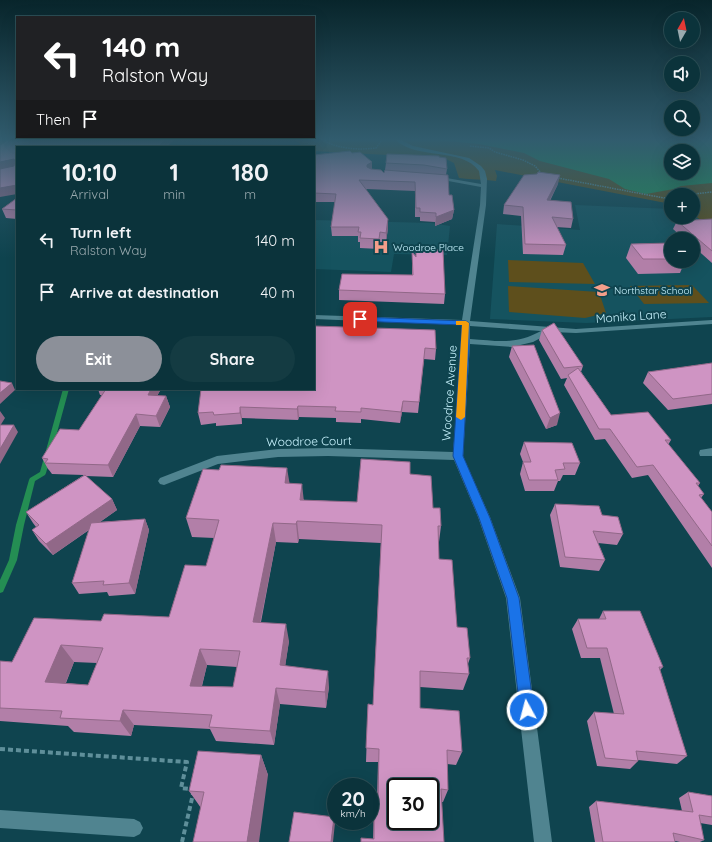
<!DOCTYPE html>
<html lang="en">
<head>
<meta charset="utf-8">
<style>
  :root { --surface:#0b333b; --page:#143b42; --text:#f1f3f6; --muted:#9aaaaf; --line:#2b4e55; --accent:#8c9099 }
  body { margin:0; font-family:Quicksand,sans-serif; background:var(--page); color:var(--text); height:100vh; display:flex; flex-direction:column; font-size:15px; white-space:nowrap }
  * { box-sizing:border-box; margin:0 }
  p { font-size:13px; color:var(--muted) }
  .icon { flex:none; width:22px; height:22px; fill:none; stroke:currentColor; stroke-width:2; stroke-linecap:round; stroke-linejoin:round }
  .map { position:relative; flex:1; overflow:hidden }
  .panel { position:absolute; left:16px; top:146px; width:299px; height:244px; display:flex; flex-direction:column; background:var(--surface); border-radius:0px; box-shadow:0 4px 16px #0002,0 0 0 1px var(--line) }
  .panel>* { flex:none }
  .banner { position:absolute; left:16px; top:16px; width:299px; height:122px; border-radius:0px; box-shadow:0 4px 16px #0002,0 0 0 1px var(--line); background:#202124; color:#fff; overflow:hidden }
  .needle { width:26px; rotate:9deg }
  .buttons { position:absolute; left:664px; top:12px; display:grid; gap:8px }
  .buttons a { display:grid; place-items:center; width:36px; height:36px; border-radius:50%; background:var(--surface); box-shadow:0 4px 16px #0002,0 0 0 1px var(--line); font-size:20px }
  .speed { position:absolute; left:327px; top:778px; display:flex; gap:8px; font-size:20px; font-weight:700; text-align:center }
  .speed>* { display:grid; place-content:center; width:52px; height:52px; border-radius:50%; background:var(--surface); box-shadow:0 4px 16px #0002,0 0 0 1px var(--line); line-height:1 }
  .speed small { font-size:10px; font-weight:400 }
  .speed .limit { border:2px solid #111; border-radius:6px; background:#fff; color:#111 }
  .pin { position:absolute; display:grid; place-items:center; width:34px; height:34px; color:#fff; margin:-17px; border-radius:8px; box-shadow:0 2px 6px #0006 }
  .me { position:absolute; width:44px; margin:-22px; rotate:353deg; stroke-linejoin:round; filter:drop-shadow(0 0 3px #0008) }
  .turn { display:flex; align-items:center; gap:14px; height:84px; padding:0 20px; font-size:18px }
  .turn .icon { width:52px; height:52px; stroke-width:2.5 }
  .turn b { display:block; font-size:28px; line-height:34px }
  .then { display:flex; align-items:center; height:38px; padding:0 20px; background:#0003; gap:8px; font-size:15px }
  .eta { display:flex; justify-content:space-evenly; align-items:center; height:68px; text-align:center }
  .eta b { font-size:24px; font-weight:800; line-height:28px }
  .cta { display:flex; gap:8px; margin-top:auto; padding:8px 20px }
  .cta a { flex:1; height:46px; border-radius:24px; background:var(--accent); color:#fff; font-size:16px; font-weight:800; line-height:46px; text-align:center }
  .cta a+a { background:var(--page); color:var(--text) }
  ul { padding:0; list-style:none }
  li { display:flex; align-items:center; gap:12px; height:52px; padding:0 20px }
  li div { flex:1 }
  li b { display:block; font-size:15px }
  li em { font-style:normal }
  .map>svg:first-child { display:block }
  .built { fill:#15535f; fill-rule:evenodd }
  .green { fill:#5e4f1c; fill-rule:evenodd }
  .water { fill:#248e53; fill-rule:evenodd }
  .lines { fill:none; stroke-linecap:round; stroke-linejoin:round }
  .stream { fill:#248e53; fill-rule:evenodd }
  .path-far1 { stroke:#5f8f9a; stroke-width:1.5; stroke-dasharray:1.5 1; stroke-linecap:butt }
  .path { stroke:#5f8f9a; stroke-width:4; stroke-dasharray:5 3; stroke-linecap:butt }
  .minor { fill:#508490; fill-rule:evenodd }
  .wall { fill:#b27fa8; fill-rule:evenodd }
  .shaded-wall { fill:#916888 }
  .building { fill:#cf94c3; stroke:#916888; fill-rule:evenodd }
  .route { fill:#1a73e8; stroke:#114b97 }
  .slow { fill:#f59e0b }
  .labels { text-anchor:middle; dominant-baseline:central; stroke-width:4; stroke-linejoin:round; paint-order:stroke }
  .far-poi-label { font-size:10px; fill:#c9f4ff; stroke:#0f444f; text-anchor:start }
  .street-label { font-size:12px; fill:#c9f4ff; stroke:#0f444f }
</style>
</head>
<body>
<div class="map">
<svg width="712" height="842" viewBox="0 0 712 842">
  <rect width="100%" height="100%" fill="#0f444f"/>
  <path class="built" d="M575 205 671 209V217H693V215L712 227V317L586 323 490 319 497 224 580 230ZM671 239H693V261H671Z
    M314 220 431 223 450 226 447 255 394 254 391 272 314 269Z"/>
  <path class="green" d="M294 140H712V227L693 215V195H671V204L495 170 497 176 496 181C483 179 471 180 459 178L454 163 444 158 314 151V147H305ZM671 151H693V173H671Z
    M508 260 583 263 595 284 509 282Z
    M692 285 709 303 644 304 630 286Z
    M508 286 599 292 606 313 585 318 509 312Z"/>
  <path class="water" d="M439 140H712V183L681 186 674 189 646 194 625 189 609 179 540 161 524 153 479 144ZM671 151H693V173H671Z"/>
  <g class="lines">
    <path class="stream" d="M63 389H69L46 473 45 475 35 481 24 525 17 560 3 592 0 593V580L9 560 16 525 29 480 30 478 40 472Z"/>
    <path class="path-far1" d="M326 140V142C342 149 358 150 376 148L382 140
      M470 146 489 148 495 152 523 160 535 166 542 174
      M558 178 664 198 671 197
      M685 195 712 192"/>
    <path class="path" d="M0 749 187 762 181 788 191 789
      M182 842 193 794"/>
    <path class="minor" d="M396 140H401L413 146 469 158 481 166 485 171 487 179 486 205 470 321 576 329 712 320V324L576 333 552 332 533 342 512 347 470 344 463 456 490 517 520 598 552 842H534L506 598 478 517 454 460 328 456 278 457 218 464 164 485 160 484 158 481 160 478 217 456 278 449 328 448 453 452 462 350V325L314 319V315L462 320 480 205 481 187 432 178 435 176 481 184 479 171C462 147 416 160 396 140ZM470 326 541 331C515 345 499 341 470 339Z
      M712 448V456H700L699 453 700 450Z
      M0 810 134 819 140 822 143 828 140 834 134 837 0 828Z"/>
  </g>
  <path class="wall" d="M314 155 372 169 384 173 385 170 386 163 439 157 447 169 446 175 449 195 454 210 452 219 435 226V222L420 221V217H415V191L366 189 388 228 386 242H380L379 249 360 248V242H358V236H332L331 227 335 202H314Z
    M558 184 550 201 573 219 571 228 556 227 566 245 563 255 523 254 521 216 503 214 504 205Z
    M17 198V219L6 218 2 209Z
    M712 219V263L693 246V239H684L673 229 677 221Z
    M671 243V261H685L680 273 638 274 626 258 631 244Z
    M416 249 445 294 444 304 339 300V290L412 275V252L416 256Z
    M314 326 436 349 435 360 424 359 418 413 402 412 400 423 361 419V423L336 422V418L299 417 298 420 242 418V424L216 426V423L201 425 198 413 314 389Z
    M542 330 583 366 581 372 611 415 671 440 668 445 700 483 698 486 704 494 701 498 712 512V568L648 475 632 478 605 439 595 440 564 385 567 378 561 379 539 340Z
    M512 346 557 425 546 429 509 357Z
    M712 363V404L668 410 643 383 648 372Z
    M98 389H161L157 396H166L170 407 160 427 140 426 113 477 86 476 112 499 117 510 100 522 145 519 149 530 135 594 109 596 107 592 79 594 72 583 89 530 53 555 39 541 32 530 36 527 33 523 26 512 84 475 52 474 49 470 48 469 42 458 79 430 102 395H100Z
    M524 442 580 463 575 475H563L560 481H558L554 491H525L520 474 523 462 520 454Z
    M410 474 433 508 441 526 439 542V559L457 627 470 658 468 664 469 674 463 690 420 687V708L462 752 456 765 447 764 448 790 443 802H442L373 839 374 811V800H377L378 762H366L368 704 373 705 381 543 299 539 298 543 276 542 261 622 289 641 285 666 329 687 326 708 280 704 274 745 216 741 210 729 134 725 131 736 74 732 68 726 0 721V661L12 662 101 621 169 617 206 566 214 538 192 537 186 518 289 483 304 500 357 502ZM74 662 97 663 88 685 66 683ZM207 665 237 667 233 687 202 686Z
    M555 504 602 515 623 534 617 545 598 543 605 560 599 571 560 567 550 515Z
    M603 611 663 667 660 670 687 756 677 764 638 760V761L630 769 597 766 587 721 594 712 614 714 600 658H581L572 629 578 619H599Z
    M261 755 268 775 201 808 189 791Z
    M688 792 712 796V825L700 823 704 840 700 842H680L675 841V842H595L589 807 596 801 682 811 679 798Z"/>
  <path class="shaded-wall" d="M0 140H13L0 148Z
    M165 140H174L167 147H158Z
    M14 159 17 168 0 171V162Z
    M372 162V171L367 173V165Z
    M560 175 558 184 545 209 547 200Z
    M17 185V194L0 197V188Z
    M454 210 452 219 435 226 436 217Z
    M388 219V228L386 242V233Z
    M12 383 15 390 0 404V393Z
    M151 389H161L151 406 148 395Z
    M166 396 170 407 160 427 156 416Z
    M403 401 402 412 400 423 401 412Z
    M298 406 299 417 298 420 297 409Z
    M240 407 242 418V424L240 413Z
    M0 411 5 418 0 426Z
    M560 413 557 425 546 429 550 418Z
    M136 414 140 426 113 477 108 465Z
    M14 425 18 432 0 464V449Z
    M287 468 290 486 285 483Z
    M302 484 304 502 300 500Z
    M112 499 117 510 53 555 46 544Z
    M145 519 149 530 135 594 129 583Z
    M297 521 299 539 298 543 296 524Z
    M273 523 276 542 257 639 253 622Z
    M286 624 289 641 283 681 280 665Z
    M61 645 74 662 60 697 45 682Z
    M200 649 207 665 198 701 190 686Z
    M328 671 329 687 326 708 325 692Z
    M276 688 280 704 274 745 270 731Z
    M123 710 134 725 131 736 120 721Z
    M261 755 268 775 259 842H247Z
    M334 817 335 823 333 842H331Z"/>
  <path class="building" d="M8 140H165L158 147H17V185L0 188V169L14 166 15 161 14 159 0 162V145Z
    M350 151 352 153 360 152 372 162 367 165V167L371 169 381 170 384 173 385 170 448 175 449 195H452L454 210 436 217V213L420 212V208H416L415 182 359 180 388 219 386 233 380 232 379 239 360 238 361 232H358L359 227H331L336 194 314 193V155Z
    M387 154 439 156V157L446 158 447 169 424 165 386 163Z
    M538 172 560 175 547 200 571 202 573 219 552 217 566 245 525 244 523 207 504 205 524 175 537 174Z
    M17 198V210L2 209Z
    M712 219V251L677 221Z
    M671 243V259H643L631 244Z
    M416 249 443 250 445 294 339 290 342 274 413 275 412 252 416 257Z
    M554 323 583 366 564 368 542 330Z
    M314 326 435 330 436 349 425 348 419 402 403 401 401 412 361 408V412L335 411 336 407 298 406 297 409 240 407V413L214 415 213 412 198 413 201 389H314Z
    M534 345 560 413 550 418 512 346Z
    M712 363V394L673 399 648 372Z
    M578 368 611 415 648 412 671 440H665L700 483H696L704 494 699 495 712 512V546L653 465 637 467 610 429H599L568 375Z
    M0 381 12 383 0 393Z
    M106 389H151L148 395 166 396 156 416 136 414 108 465 45 463 48 459 42 458 60 429 79 430Z
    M0 425H14L0 449Z
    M524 442 572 443 580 463H563L565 469 555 470 558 480H529L523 462H531Z
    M361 459 410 462V474L431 476 433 508H440L441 526H438L439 559 452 560 457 627 467 628 470 658H467L469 674 420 671V708L459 711 462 752 447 750 448 790 441 789 444 842H361V838L374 839V800H378L379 749 366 748 368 704 373 705 382 525 297 521 296 524 273 523 253 622 286 624 280 665 328 671 325 692 276 688 270 731 209 727 212 715 123 710 120 721 60 718 62 711 0 708V661L12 662 34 618 101 621 104 614 169 617 185 565 206 566 219 520 186 518 203 469 219 470 221 465 287 468 285 483 302 484 300 500 357 502ZM61 645 103 648 88 685 45 682ZM200 649 240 651 233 687 190 686ZM396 787H430V821H396Z
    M85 475 112 499 46 544 32 530 39 525 26 512Z
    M555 504 599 506 602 515 618 517 623 534 593 531 605 560 565 557Z
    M145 519 129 583 103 585 104 581 72 583 91 523Z
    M603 611H640L663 667H659L687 756 636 751 638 761 605 758 594 712 624 714 607 648H587L578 619H606Z
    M198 751 261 755 247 842H193L204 792 189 791Z
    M688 792 712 796V817L699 815 704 840 673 833 675 842H603L596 801 693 812Z
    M294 812 334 817 331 842H289Z"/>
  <linearGradient id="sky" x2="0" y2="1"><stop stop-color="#08252b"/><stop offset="0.54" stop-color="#315c6e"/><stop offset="1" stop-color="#315c6e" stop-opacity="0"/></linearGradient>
  <rect width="712" height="258" fill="url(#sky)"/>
  <path class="route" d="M360 317 466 321 469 323V350L463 456 490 518 519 598 534 710 532 715 527 718 522 715 520 710 507 598 479 518 453 456 462 325 357 321 356 319Z"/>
  <path class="slow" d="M456 321H466L469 323 465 417 461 420 456 417 462 325H456Z"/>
  <defs>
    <symbol id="hospital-bare" viewBox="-9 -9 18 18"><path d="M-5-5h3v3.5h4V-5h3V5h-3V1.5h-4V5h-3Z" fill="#f49e8a" stroke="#0f444f" stroke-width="2.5" paint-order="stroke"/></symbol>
    <symbol id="school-bare" viewBox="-9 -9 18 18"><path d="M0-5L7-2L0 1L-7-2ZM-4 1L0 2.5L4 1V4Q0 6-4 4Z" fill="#f49e8a" stroke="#0f444f" stroke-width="2.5" paint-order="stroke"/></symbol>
  </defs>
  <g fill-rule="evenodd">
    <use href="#hospital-bare" x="370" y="236" width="22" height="22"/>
    <use href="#school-bare" x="591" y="279" width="22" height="22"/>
  </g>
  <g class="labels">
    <g class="far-poi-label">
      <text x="393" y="247">Woodroe Place</text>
      <text x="614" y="290">Northstar School</text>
    </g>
    <g class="street-label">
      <text transform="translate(631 316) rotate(-4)">Monika Lane</text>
      <text transform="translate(449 393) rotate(-86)">Woodroe Avenue</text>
      <text transform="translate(309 441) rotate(-1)">Woodroe Court</text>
    </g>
  </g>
</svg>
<div class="buttons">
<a><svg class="needle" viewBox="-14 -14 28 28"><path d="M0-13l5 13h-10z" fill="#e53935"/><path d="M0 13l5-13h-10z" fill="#9aaaaf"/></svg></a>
<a><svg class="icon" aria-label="sound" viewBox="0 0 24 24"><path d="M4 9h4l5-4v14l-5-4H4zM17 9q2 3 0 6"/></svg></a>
<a><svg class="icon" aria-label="search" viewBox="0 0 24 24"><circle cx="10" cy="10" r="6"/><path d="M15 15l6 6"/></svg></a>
<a><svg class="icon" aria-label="layers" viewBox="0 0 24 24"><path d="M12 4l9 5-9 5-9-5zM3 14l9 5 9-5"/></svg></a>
<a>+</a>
<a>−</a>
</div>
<div class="speed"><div>20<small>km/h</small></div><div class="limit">30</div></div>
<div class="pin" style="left:360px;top:319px;background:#d93025"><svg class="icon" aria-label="arrive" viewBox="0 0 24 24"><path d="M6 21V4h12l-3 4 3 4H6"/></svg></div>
<svg class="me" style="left:527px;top:710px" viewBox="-20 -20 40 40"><circle r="17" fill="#1a73e8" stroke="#fff" stroke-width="3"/><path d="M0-11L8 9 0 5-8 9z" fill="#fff"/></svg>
<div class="banner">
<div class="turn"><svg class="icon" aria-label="left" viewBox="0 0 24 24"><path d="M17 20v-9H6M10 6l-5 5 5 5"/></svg><div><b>140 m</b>Ralston Way</div></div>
<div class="then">Then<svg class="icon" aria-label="arrive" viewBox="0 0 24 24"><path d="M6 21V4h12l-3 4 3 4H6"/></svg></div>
</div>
<section class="panel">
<div class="eta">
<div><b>10:10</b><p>Arrival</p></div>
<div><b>1</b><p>min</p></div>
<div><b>180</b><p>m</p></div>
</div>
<ul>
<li><svg class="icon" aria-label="left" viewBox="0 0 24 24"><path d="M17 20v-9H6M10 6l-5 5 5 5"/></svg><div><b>Turn left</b><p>Ralston Way</p></div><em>140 m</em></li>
<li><svg class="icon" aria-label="arrive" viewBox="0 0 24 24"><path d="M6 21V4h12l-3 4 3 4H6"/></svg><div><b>Arrive at destination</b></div><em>40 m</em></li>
</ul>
<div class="cta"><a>Exit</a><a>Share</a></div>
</section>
</div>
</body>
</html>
